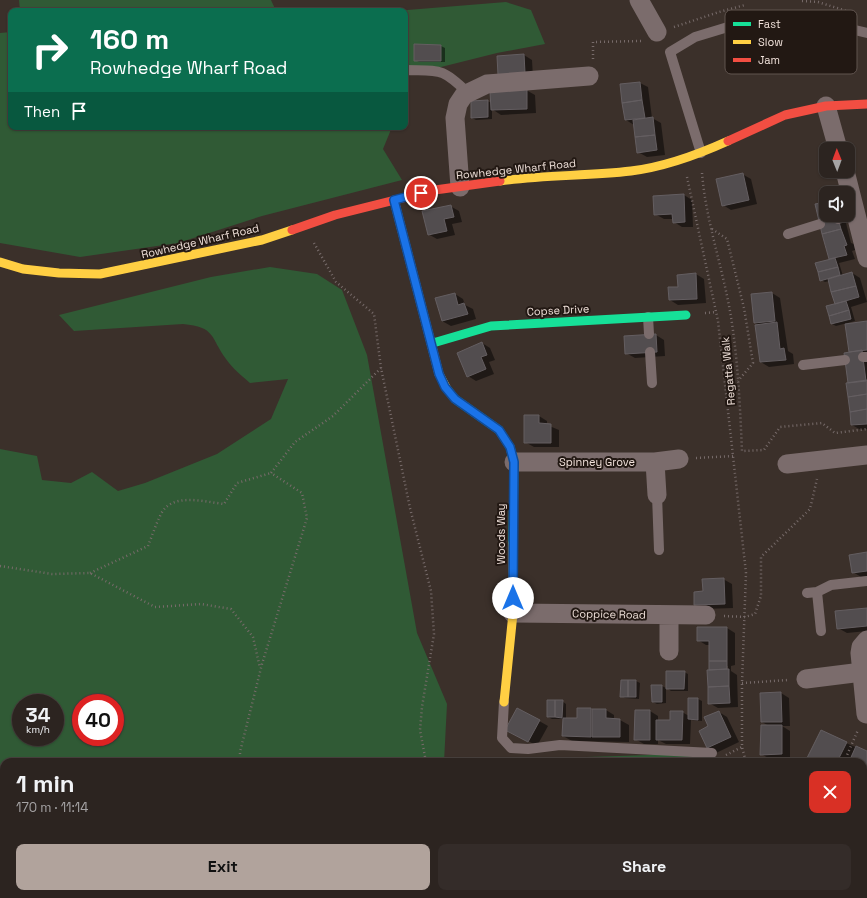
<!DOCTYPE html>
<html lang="en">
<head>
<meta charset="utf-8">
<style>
  :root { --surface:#2c2420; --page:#342c29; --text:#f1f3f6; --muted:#a6a4a5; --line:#48413e; --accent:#b1a39c }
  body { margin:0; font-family:"Space Grotesk",sans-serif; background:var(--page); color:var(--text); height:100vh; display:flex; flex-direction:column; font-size:15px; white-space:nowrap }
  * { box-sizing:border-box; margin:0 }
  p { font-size:13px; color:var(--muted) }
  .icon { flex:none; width:22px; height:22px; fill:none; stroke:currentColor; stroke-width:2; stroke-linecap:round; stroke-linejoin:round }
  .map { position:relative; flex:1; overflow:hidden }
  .side { position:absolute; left:0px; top:758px; width:867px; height:140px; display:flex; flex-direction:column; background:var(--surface); border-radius:12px 12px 0 0; box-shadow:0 1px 3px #0004,0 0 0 1px var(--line) }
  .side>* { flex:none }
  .hud { position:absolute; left:8px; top:8px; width:400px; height:122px; border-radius:8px; box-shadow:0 1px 3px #0004,0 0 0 1px var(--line); background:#0b6e4f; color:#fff; overflow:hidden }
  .needle { width:26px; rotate:359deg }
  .tools { position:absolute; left:819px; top:142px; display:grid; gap:8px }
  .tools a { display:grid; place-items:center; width:36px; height:36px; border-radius:8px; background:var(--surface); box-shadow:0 1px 3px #0004,0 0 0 1px var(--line); font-size:20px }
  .speed { position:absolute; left:12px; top:694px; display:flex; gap:8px; font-size:20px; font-weight:700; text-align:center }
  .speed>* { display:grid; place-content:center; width:52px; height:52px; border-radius:50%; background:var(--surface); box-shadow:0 1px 3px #0004,0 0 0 1px var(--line); line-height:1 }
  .speed small { font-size:10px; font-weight:400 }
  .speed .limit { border:6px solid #d22; background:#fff; color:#111 }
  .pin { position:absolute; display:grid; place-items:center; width:34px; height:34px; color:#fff; margin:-17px; border:2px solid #fff; border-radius:50%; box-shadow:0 1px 4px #0007 }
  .me { position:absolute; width:44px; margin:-22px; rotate:0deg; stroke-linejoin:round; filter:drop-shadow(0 0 3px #0008) }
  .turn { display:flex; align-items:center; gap:14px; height:84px; padding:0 16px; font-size:18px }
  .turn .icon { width:52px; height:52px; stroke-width:2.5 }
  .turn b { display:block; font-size:28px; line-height:34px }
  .then { display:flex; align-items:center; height:38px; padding:0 16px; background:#0003; gap:8px; font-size:15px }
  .round { display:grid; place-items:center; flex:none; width:42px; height:42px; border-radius:8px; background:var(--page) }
  .headline { display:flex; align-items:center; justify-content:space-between; height:68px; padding:0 16px }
  h1 { font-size:24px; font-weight:700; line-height:30px }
  .cta { display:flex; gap:8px; margin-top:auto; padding:8px 16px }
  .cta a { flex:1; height:46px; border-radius:8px; background:var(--accent); color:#111; font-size:16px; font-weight:700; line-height:46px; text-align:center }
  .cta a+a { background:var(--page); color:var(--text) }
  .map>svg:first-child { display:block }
  .green { fill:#305a35; fill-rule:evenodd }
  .shadow { fill:#0007; fill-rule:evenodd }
  .building { fill:#524d4f; stroke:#645e61 }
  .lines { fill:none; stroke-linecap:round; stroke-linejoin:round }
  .path { stroke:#776b6a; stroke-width:2.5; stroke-dasharray:1 3; stroke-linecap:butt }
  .lane { stroke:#7b6c6c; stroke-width:10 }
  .street { stroke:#7b6c6c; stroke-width:19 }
  .fast { stroke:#16e098; stroke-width:9 }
  .slow { stroke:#ffcf43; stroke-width:9 }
  .jam { stroke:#f24e42; stroke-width:9 }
  .route-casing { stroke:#114b97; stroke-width:10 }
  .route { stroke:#1a73e8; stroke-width:7 }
  .labels { text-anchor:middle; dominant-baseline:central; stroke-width:4; stroke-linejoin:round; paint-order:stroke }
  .street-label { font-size:11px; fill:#f0e1da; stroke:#221813 }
  .key { fill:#221813; stroke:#60544f; stroke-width:1 }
  .key-label { font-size:11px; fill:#f0e1da }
</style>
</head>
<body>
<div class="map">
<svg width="867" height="898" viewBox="0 0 867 898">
  <rect width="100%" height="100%" fill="#3b302a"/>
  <path class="green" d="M19 0H271L276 11H20Z
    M506 2 531 10 545 44 497 53 405 76V11H395Z
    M11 32V127H392L383 149 402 180 262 216 178 243 80 257 0 243V33Z
    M270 267 317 274 342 290 367 355 417 633 447 704 444 762H4V791H0V449L37 456 42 480 71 483 92 472 118 491 145 483 217 454 271 419 288 379 250 383C242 376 232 368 226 359 210 337 216 327 183 324L74 331 59 315 211 277ZM21 703H55V737H21ZM81 703H115V737H81Z
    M712 753 715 762H456L457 761Z
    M502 894H727L726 898H506Z"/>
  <path class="shadow" d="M415 45 441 46 445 48V62H419L415 60Z
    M524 55 532 60 533 78 507 79Z
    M640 83 648 87 652 118 661 123 665 155 647 157 638 152 634 125 626 120Z
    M526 90 535 95 536 113 501 115 492 109V119L476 120 472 118 487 101 492 103Z
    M742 174 751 179 757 204 731 210 723 205Z
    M684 195 692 200 693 227H682L674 222V219H664L655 214Z
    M826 203V215H844L851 243 854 244 855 250 852 251 855 259 839 263 843 276 852 273 860 278 867 302 851 307 855 321 836 326 832 324 837 305 829 281 825 282 821 280 830 260 816 205Z
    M450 206 459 211 462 222 452 224 455 235 437 239 428 234Z
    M696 274 704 279 706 303 678 305 670 300 679 288Z
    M772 293 780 298 788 351 793 354 794 364 769 367 761 362 759 325 755 323 752 295Z
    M455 294 463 299 465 305 473 309 476 319 451 326 442 321Z
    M867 323V429L861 430 852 425 850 353 847 325Z
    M656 335 664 340 665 356 635 358 626 353Z
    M482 343 490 348 495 360 489 362 494 374 476 381 468 376Z
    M539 416 547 421V425L559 430V447H534L525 442Z
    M867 553V576L861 577 853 572Z
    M723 579 732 584 733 608 704 609 695 605 704 592Z
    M867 609V631L847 633 838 628Z
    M727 628 735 633V665L731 666V671L737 675 738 707 718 708 709 703 710 645H706L698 640ZM726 666H728V670H726Z
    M684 672 688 674V691H671L667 688Z
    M636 681 640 683 639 699 625 698 622 696Z
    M662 686 666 688V703L657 704 653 702Z
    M781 693 789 698 790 726H782L790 731V759H770L761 754 769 726 762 722Z
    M698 699 702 701V721L691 720 690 744H666L658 740V744H644L635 739 650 711 658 716V721H671L682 712 689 716Z
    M562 701 566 704V719H578L591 709 593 711 606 710 614 715V720H620L629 725V742L572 741 563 736 564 719H552L548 717Z
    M518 709 548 726 537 746 507 729Z
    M719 712 727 717 739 742 716 753 708 748 710 727Z
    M846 743 867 752V786L863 784V762H851L855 751 854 750 848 762H817Z"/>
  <path class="building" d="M414 44 441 45V61H414Z
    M524 54 525 73 498 75 497 56Z
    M640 82 642 100 622 103 620 84Z
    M527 89V109L491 110 490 91Z
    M488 100V117L471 118V101Z
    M642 100 645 118 625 120 622 103Z
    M653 117 655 135 635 137 633 120Z
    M655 135 657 150 637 153 635 137Z
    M743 173 749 200 722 206 716 179Z
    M684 194 685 222 673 223 672 214 654 215 653 196Z
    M826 202V215H837L841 229 822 234 815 204Z
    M451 205 454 217 444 219 447 231 428 235 422 211Z
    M841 229 847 245 844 246 847 255 829 259 822 234Z
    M835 258 838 267 818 272 815 263Z
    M838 267 840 275 820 281 818 272Z
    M852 272 856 286 831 292 828 279Z
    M696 273 697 299 669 300 668 287H678L677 275Z
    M856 286 859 297 835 304 831 292Z
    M772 292 775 321 754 323 751 294Z
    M455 293 458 305 464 303 468 314 442 321 435 298Z
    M846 301 849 310 829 316 826 306Z
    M849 310 851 319 831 324 829 316Z
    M867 321V350L849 352 845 324Z
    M777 322 780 349 784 348 786 360 760 362 755 325Z
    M656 334 657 352 625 354 624 336Z
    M482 342 487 355 481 357 486 369 467 377 457 353Z
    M862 350 866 381 848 383 844 353Z
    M867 380V394L848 397 846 383Z
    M867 394V409L850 412 848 397Z
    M867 409V424L851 425 850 412Z
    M524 415H539V423L551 424V443H524Z
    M867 552V571L852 573 849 555Z
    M724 578 725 604 694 605V592L703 591 702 579Z
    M867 608V626L837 629 835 611Z
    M697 627H727V661H709V641H697Z
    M709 661H727V669L709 670Z
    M729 669V686L708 687 707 670Z
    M666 671H685L684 689H666Z
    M621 680H628V697H620Z
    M628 680H636V697H628Z
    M651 685H662V702H652Z
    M729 686 730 703 708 704V687Z
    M781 692 782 722H761L760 693Z
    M688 698H698V720L688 719Z
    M547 700H555V717H547Z
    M555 700H563L562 718 555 717Z
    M517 708 540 720 528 742 505 730Z
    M577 708H591V737L562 736 563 718H577Z
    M592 709H606V718L620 719V737H592Z
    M635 710H650V740H634Z
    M670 711H683L682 740H656V720H670Z
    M719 711 731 737 707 748 699 731 708 726 704 717Z
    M761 725H782V754L760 755Z
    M821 730 847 742 837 762H816L807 758Z
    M856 746 867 751V785L863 784V762H849Z"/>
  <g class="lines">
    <path class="path" d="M802 1 818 2 853 13
      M674 27 719 12 745 5
      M593 59V42L641 41
      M702 173C706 222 723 268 731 317 738 361 740 406 742 451L764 450 780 427 822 423 835 433 867 429
      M687 177 718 321 746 573 742 683V747L746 762
      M712 229 727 239 744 308 753 363 738 381
      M314 243 336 282 374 314 381 368 410 508 431 591 434 634 422 707 420 730 426 762
      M705 313 716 312
      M696 458 733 456
      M0 566 52 574 90 573 155 607 201 604 231 609 253 637 260 668
      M90 573 148 546C152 536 156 524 161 514 172 492 205 502 224 504L237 483 271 473
      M724 616 745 617 755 614 761 596V557L810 509 817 479
      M742 683 788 680
      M726 755 742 747
      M240 762V752L262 664 307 518 302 493 271 473 295 442 333 416 381 368
      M782 762H789
      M844 762 858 730
      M0 780 4 779
      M863 795 867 798
      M863 877H867
      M611 894 615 898
      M724 894 729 898
      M664 898 670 894
      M784 898 797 894"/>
    <path class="lane" d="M405 70C440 71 441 67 467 92
      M701 153 670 52 695 37 764 16H795L867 33
      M838 219 856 214
      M788 234 820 224
      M648 317 649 334
      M650 352 652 383
      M863 357H867
      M803 365 845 360
      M657 495 659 550
      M817 592 821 631
      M807 593 817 592 831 585 867 581
      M504 702 502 738 511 748 528 749 560 745 712 753"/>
    <path class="street" d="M639 0 657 32
      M826 106 838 149
      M845 171 867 258
      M460 187 455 118 458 104 464 95 487 84 589 76
      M514 462H655L679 459
      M655 462 657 495
      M787 464 867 455
      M513 613 706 615
      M669 615V651
      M806 679 862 672
      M866 714 860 653 861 647 867 640"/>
    <path class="fast" d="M433 343 491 326 686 315
      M447 389 455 399 499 430 510 447 514 462 513 543"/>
    <path class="slow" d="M500 181C543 175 588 176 631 171 664 167 697 155 728 141
      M394 200 439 374 447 389
      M0 262 23 269 59 273 100 274 262 240 292 230
      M504 702 513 613V543"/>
    <path class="jam" d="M728 141 785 115 826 106 867 104
      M292 230 335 215 435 190 500 181"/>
  </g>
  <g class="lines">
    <defs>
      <path id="route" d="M421 193 394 200 439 374 445 387 455 399 499 430 510 447 514 462 513 598"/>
    </defs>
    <use href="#route" class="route-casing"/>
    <use href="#route" class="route"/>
  </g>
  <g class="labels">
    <g class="street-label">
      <text transform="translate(516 169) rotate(-6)">Rowhedge Wharf Road</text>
      <text transform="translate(200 241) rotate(-13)">Rowhedge Wharf Road</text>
      <text transform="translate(558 310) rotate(-3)">Copse Drive</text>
      <text transform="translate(728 371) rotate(-95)">Regatta Walk</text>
      <text x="597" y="462">Spinney Grove</text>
      <text transform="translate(501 534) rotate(-90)">Woods Way</text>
      <text transform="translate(609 614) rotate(1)">Coppice Road</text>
    </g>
  </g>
  <rect x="725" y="10" width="132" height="64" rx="6" class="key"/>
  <rect x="733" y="22" width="18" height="4" fill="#16e098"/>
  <rect x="733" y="40" width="18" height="4" fill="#ffcf43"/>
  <rect x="733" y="58" width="18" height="4" fill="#f24e42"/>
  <g class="key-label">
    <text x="758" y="28">Fast</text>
    <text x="758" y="46">Slow</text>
    <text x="758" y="64">Jam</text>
  </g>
</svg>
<div class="tools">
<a><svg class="needle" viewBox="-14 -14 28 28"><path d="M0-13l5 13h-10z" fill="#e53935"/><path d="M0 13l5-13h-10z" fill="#a6a4a5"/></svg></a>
<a><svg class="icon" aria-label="sound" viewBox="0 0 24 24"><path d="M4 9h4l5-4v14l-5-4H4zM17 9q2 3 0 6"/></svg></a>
</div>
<div class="speed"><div>34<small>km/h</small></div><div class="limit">40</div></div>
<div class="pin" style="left:421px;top:193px;background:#d93025"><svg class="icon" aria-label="arrive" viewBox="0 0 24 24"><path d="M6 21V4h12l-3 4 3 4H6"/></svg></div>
<svg class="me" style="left:513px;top:598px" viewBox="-20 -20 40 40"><circle r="19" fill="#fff"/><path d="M0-13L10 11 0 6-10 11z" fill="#1a73e8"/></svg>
<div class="hud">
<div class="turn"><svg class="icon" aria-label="right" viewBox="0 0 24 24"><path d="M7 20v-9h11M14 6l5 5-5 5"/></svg><div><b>160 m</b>Rowhedge Wharf Road</div></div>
<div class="then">Then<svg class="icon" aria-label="arrive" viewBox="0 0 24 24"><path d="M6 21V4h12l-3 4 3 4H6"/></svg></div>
</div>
<section class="side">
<div class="headline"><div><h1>1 min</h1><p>170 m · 11:14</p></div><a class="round" style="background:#d93025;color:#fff"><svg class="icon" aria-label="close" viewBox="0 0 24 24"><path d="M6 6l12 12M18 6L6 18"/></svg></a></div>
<div class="cta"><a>Exit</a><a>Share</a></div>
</section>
</div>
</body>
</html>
